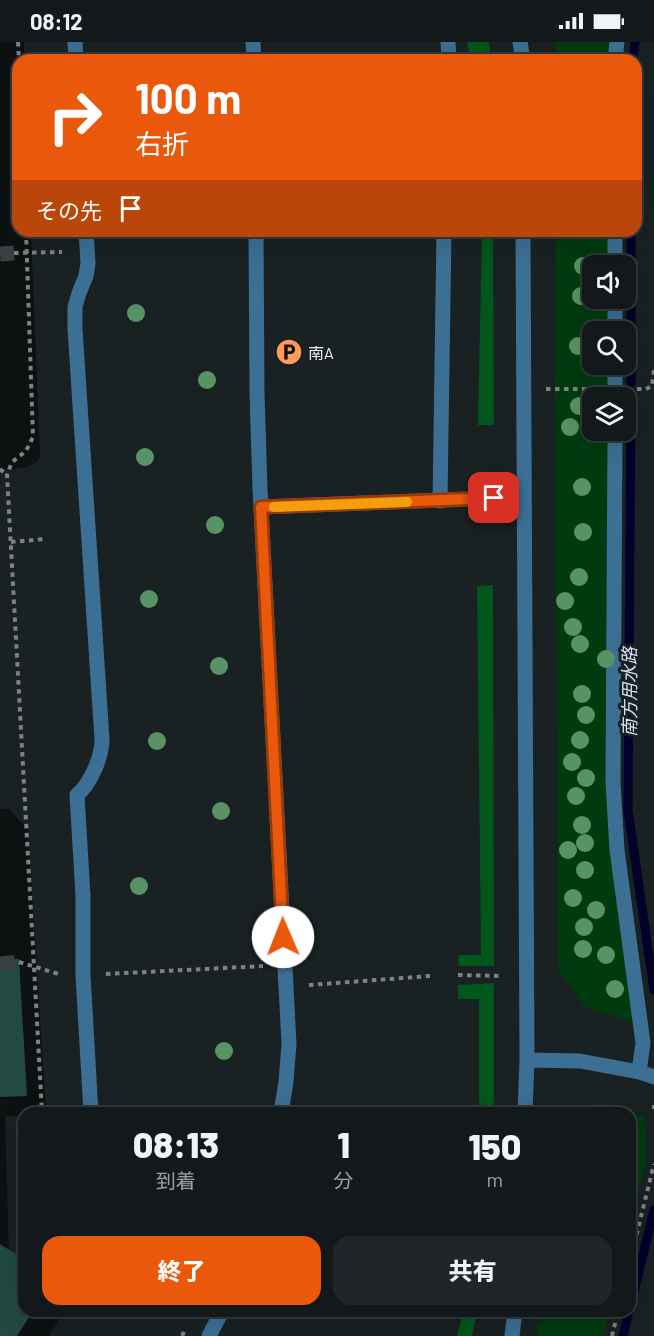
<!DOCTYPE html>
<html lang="ja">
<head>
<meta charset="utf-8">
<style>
  :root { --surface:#13191a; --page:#202627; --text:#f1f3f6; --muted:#9da0a2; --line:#323839; --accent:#ea580c }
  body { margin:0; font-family:Barlow,"Noto Sans JP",sans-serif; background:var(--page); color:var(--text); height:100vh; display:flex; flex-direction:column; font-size:22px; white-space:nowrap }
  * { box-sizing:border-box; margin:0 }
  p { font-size:20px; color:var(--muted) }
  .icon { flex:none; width:33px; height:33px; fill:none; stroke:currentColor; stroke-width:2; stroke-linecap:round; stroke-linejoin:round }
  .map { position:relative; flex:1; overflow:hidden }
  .panel { position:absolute; left:18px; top:1065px; width:618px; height:210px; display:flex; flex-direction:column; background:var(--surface); border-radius:18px; box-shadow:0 6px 24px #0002,0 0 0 2px var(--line) }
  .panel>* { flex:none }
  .guide { position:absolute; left:12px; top:12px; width:630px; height:183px; border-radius:18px; box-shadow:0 6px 24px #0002,0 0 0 2px var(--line); background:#ea580c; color:#fff; overflow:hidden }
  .controls { position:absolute; left:582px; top:213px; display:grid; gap:12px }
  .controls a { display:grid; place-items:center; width:54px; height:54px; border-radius:12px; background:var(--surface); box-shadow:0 6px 24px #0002,0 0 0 2px var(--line); font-size:30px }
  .pin { position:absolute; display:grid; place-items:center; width:51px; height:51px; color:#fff; margin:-26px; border-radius:12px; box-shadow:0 3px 9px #0006 }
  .me { position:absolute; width:66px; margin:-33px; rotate:359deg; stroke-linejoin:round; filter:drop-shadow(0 0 4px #0008) }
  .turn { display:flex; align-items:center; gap:21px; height:126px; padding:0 24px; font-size:27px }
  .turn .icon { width:78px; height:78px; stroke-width:2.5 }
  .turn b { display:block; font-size:42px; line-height:51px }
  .then { display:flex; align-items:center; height:57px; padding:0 24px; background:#0003; gap:12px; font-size:22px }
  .eta { display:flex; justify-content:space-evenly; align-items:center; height:102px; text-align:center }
  .eta b { font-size:36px; font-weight:800; line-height:42px }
  .action { display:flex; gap:12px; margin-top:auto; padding:12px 24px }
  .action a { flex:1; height:69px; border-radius:18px; background:var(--accent); color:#fff; font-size:24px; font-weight:800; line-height:69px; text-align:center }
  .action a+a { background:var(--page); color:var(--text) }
  .status { display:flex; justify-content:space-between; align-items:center; height:42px; padding:0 30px; background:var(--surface); direction:ltr }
  .status svg { height:16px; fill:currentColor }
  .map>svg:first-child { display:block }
  .green { fill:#003b10 }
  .forest { fill:#00561b }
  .shadow { fill:#0007 }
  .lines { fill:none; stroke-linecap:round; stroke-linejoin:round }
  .stream { stroke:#04002a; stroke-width:9 }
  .building { fill:#224a42 }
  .minor-tunnel { stroke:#384041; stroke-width:15; stroke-dasharray:15 8; stroke-linecap:butt }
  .path { stroke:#7d8384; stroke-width:4; stroke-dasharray:4.5 4.5; stroke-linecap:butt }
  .minor { stroke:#3c6f94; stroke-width:15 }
  .tree { fill:#599265 }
  .route-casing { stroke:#983908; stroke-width:15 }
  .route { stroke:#ea580c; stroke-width:10 }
  .slow { stroke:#f59e0b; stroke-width:10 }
  .labels { text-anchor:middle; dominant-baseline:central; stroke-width:6; stroke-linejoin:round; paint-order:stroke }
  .poi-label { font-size:16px; fill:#ebf0f1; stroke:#192122; text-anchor:start }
  .water-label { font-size:18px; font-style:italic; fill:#d9def4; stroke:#192122 }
</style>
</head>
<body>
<div class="status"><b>08:12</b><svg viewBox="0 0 49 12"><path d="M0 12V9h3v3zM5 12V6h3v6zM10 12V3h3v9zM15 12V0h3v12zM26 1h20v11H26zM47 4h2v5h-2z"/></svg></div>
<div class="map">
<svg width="654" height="1294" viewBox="0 0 654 1294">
  <rect width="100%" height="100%" fill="#192122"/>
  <path class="green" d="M555 0H613L610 18H557Z
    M556 189H608V223L592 224V256L608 257V289L592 290V322L608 323V355L592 356V388L607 389 606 753 634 981 585 965 558 927 555 347Z
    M600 1061 644 1075 647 1116 630 1183V1071H583Z
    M543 1269H609L603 1294H536Z"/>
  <path class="forest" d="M467 0H489L491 18H471Z
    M482 189H493L494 383H478Z
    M493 543 494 924H459L458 913H481L477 544Z
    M494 941V1071H479V957H458V943Z
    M464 1269H477L472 1294H457Z"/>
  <path class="shadow" d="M0 0H24V18H18V189H31L40 414 37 420 24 426 0 428Z
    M0 767H9L28 787 46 1071H24V1074H5L9 1209 24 1219V1269H64L49 1294H0Z"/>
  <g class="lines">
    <path class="stream" d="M633 18 635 0
      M631 189V341
      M631 350 628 768 654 948
      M630 1266 654 1168
      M623 1294 629 1269"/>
  </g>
  <path class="building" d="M0 917H19L27 1054 0 1055Z
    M0 1202 24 1217V1269H33L17 1294H0Z"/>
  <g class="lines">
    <path class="minor-tunnel" d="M0 212 14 211
      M0 922 19 920"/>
    <path class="path" d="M18 0 19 18
      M26 189 33 395 26 409 12 420 7 433 42 1071
      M14 211 62 210
      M546 347H594
      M637 347H646L652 344 654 328
      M0 427 7 433
      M11 500 45 497
      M19 920 62 933
      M106 932 263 924
      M458 933 503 934
      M309 943 430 934
      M654 1063V1067
      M630 1219 654 1122
      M182 1294 186 1286
      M612 1294 618 1269"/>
    <path class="minor" d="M75 0 76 18
      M253 0 254 18
      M448 0 449 18
      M520 0 523 18
      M615 18 617 0
      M86 189 88 221 86 234 79 251 75 265V287L102 697C102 715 91 741 77 753L83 854V933L91 1071
      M256 189 257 351 260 447 289 1002 286 1040 281 1071
      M523 189 527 1018 525 1071
      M615 224V189
      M615 290V256
      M615 356V322
      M615 388 613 741 617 808 643 1001 639 1030
      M440 459 444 189
      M261 465 494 456 500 458H524
      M527 1018 580 1019 639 1030 654 1035
      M209 1294 222 1269
      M512 1294 515 1269"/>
  </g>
  <g class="tree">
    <circle cx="583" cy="224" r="9"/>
    <circle cx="581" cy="254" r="9"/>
    <circle cx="136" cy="271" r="9"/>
    <circle cx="578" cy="304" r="9"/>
    <circle cx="207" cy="338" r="9"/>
    <circle cx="579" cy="364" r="9"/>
    <circle cx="570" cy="385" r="9"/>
    <circle cx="145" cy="415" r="9"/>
    <circle cx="582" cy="445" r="9"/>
    <circle cx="215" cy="483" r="9"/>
    <circle cx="583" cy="490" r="9"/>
    <circle cx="579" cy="535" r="9"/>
    <circle cx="149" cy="557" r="9"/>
    <circle cx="565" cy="559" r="9"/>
    <circle cx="573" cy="585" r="9"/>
    <circle cx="580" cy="602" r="9"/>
    <circle cx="606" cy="617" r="9"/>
    <circle cx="219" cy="624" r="9"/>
    <circle cx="582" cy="652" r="9"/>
    <circle cx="586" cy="673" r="9"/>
    <circle cx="580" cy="698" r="9"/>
    <circle cx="157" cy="699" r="9"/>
    <circle cx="572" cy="720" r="9"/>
    <circle cx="586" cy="736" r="9"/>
    <circle cx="576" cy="754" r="9"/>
    <circle cx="221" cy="769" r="9"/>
    <circle cx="582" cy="783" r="9"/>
    <circle cx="585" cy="801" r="9"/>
    <circle cx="568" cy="808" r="9"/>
    <circle cx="585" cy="828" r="9"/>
    <circle cx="139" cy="844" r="9"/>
    <circle cx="573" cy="856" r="9"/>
    <circle cx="596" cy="868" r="9"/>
    <circle cx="584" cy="885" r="9"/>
    <circle cx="583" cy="907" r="9"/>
    <circle cx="606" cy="913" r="9"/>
    <circle cx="615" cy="947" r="9"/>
    <circle cx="224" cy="1009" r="9"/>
  </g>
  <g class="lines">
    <defs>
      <path id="route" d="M283 895 261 465 494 456"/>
    </defs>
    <use href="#route" class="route-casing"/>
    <use href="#route" class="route"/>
    <path class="slow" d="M274 465 407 460"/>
  </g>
  <defs>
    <symbol id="parking-disc" viewBox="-11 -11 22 22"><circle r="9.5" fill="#ff9b5a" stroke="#192122"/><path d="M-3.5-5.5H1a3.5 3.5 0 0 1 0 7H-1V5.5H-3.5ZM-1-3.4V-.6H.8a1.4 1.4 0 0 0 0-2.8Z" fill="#111"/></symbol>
  </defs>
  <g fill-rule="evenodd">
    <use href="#parking-disc" x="274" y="295" width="30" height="30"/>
  </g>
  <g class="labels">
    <g class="poi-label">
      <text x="308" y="310">南A</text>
    </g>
    <g class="water-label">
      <text transform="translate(629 650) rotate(-90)">南方用水路</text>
    </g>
  </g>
</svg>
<div class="controls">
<a><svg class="icon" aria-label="sound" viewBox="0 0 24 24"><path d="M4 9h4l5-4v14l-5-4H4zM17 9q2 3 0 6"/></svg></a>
<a><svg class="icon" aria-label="search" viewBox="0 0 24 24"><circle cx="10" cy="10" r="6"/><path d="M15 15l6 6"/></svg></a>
<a><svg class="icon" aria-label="layers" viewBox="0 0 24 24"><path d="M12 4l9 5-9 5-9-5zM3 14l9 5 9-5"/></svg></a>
</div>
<div class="pin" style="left:494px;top:456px;background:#d93025"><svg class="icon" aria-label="arrive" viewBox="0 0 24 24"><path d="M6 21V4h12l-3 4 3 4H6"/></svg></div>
<svg class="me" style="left:283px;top:895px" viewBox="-20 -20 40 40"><circle r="19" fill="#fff"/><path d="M0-13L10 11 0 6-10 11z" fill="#ea580c"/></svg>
<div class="guide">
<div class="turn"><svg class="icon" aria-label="right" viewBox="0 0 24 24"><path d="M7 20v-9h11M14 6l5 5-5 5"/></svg><div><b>100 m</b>右折</div></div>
<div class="then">その先<svg class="icon" aria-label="arrive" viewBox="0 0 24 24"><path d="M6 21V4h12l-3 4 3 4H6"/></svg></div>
</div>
<section class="panel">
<div class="eta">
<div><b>08:13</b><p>到着</p></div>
<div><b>1</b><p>分</p></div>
<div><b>150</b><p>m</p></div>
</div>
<div class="action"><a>終了</a><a>共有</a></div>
</section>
</div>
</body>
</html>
